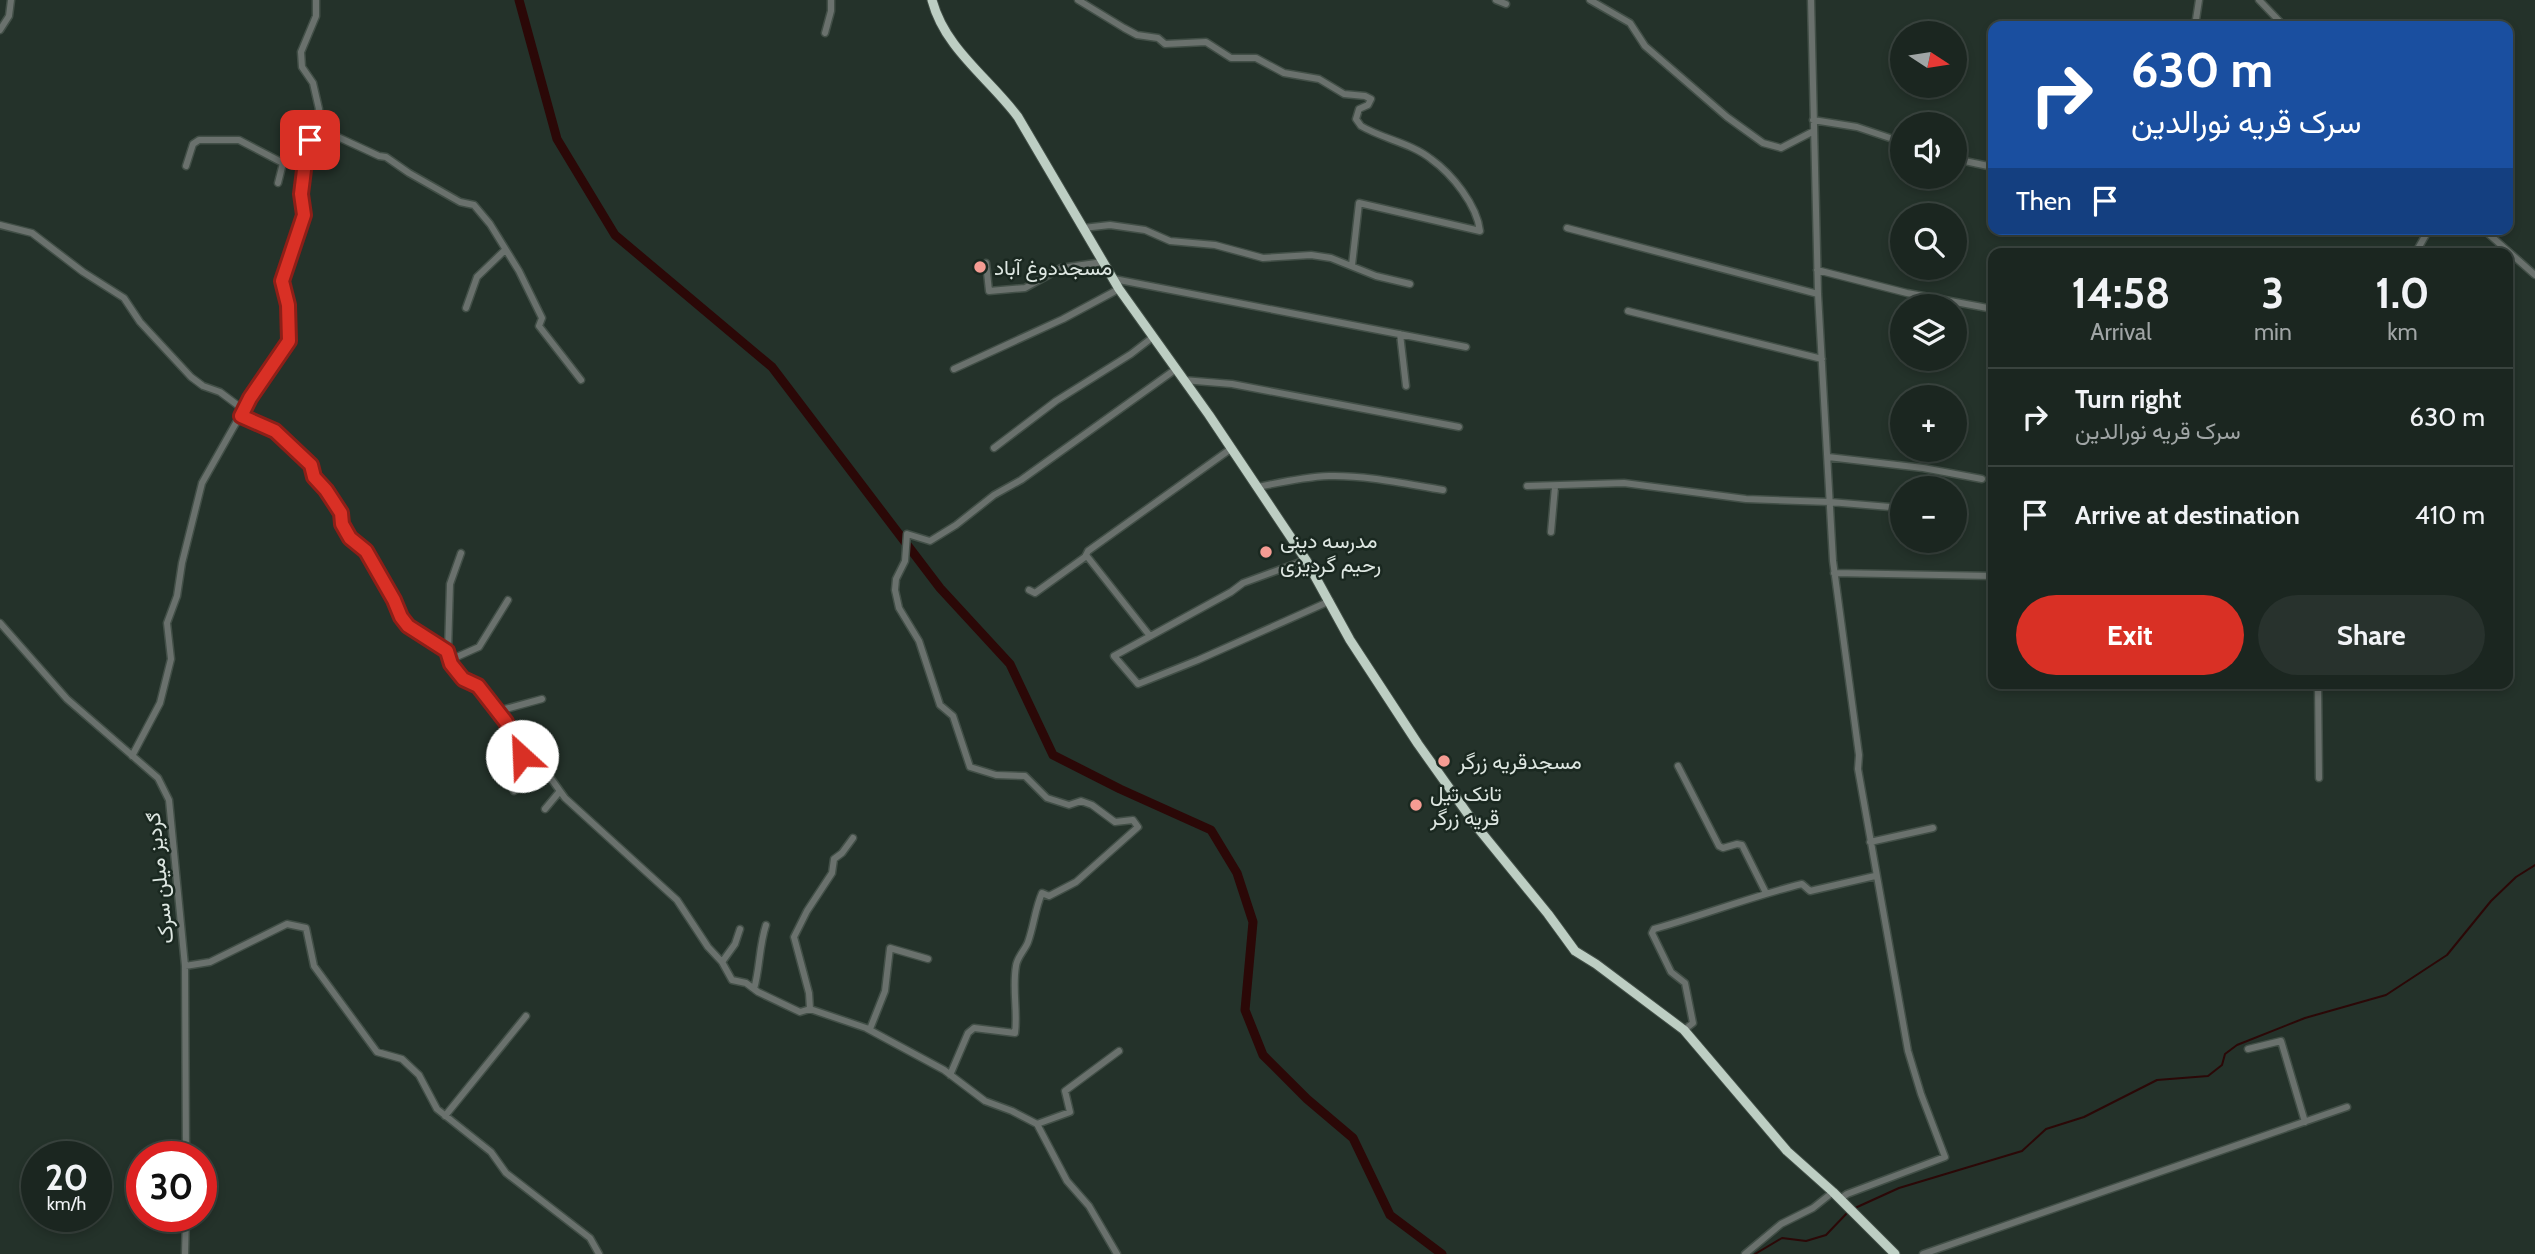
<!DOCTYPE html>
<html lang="en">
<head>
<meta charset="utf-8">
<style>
  :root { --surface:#1b2620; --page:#28322d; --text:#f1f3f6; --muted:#a0a5a5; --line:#39433e; --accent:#d93025 }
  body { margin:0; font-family:Cabin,Vazirmatn,sans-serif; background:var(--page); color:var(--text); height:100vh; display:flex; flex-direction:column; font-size:26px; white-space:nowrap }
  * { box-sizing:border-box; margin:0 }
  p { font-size:23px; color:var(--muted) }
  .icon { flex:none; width:38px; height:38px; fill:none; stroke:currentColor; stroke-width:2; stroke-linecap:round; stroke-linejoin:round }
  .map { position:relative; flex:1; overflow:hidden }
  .details { position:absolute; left:1988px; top:248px; width:525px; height:441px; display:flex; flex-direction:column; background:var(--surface); border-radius:14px; box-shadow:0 4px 10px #0003,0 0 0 2px var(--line) }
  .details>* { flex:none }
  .hud { position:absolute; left:1988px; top:21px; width:525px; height:214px; border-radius:14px; box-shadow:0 4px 10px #0003,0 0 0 2px var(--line); background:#1a4fa0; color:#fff; overflow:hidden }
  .needle { width:46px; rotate:102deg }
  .buttons { position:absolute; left:1890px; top:21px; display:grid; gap:14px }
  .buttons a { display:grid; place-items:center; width:77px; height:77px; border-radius:50%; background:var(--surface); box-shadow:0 4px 10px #0003,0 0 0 2px var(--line); font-size:35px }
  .speed { position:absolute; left:21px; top:1141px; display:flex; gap:14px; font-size:35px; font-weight:700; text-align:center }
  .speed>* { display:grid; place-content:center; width:91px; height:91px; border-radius:50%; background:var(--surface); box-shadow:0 4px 10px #0003,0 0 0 2px var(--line); line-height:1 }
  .speed small { font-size:18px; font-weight:400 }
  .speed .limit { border:10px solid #d22; background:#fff; color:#111 }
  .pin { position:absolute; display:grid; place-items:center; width:60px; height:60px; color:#fff; margin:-30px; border-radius:14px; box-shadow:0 4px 10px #0006 }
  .me { position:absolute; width:77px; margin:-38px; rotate:335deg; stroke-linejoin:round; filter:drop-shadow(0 0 5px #0008) }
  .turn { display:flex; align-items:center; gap:24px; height:147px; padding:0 28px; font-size:32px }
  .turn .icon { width:91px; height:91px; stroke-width:2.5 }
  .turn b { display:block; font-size:49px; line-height:60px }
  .then { display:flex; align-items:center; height:66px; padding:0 28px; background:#0003; gap:14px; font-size:26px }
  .eta { display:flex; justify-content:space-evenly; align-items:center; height:119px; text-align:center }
  .eta b { font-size:42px; font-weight:700; line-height:49px }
  .primary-button { display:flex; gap:14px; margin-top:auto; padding:14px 28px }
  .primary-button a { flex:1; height:80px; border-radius:42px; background:var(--accent); color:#fff; font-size:28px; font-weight:700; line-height:80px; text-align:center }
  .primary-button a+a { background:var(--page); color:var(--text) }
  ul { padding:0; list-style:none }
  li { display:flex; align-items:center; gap:21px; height:98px; padding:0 28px; border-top:2px solid var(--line) }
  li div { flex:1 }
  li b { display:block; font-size:26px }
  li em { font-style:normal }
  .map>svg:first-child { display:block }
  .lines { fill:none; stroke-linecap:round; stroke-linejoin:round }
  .stream { stroke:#2b0807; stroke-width:2 }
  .river { stroke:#2b0807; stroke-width:9 }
  .minor-casing { stroke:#424f47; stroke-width:9 }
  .highway-casing { stroke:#424f47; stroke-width:11 }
  .minor { stroke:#6a716d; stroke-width:6 }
  .highway { stroke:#bdcec3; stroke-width:9 }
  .route-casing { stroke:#8d1f18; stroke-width:18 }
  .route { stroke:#d93025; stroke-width:12 }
  .poi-dot { fill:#f59c93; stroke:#1a2820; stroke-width:2.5 }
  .labels { text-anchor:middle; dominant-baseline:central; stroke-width:5; stroke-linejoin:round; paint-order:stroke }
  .poi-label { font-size:21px; fill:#dee7e2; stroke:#1a2820; text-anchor:start }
  .street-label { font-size:21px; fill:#dee7e2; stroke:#1a2820 }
</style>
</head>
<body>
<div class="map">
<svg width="2535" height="1254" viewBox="0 0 2535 1254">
  <rect width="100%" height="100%" fill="#24322a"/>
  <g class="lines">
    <path class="stream" d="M1855 1208 1899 1188 2022 1151 2046 1129 2084 1117 2157 1080 2208 1076 2222 1065 2225 1054 2237 1045 2305 1018 2386 995 2447 955 2491 901 2516 877 2535 865
      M1755 1254 1782 1238 1806 1241 1826 1235 1848 1212"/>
    <path class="river" d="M519 0 557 139 615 235 772 367 940 588 1010 664 1053 755 1120 789 1211 830 1237 873 1253 922 1245 1010 1263 1055 1307 1099 1353 1138 1390 1215 1442 1254"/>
    <defs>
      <path id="minor" d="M1078 0 1124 28 1137 35 1158 38 1165 44 1206 42 1231 58H1256L1284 73 1319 79 1344 94 1365 96 1371 99 1368 105 1359 109 1356 119 1361 126C1383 139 1411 143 1431 159 1452 174 1477 205 1480 231L1359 203 1352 265
        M1496 0 1506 4
        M1590 0 1630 23 1645 46 1727 117 1763 143 1781 148 1814 131
        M1811 0 1818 294 1833 561 1859 755 1858 769 1908 1051 1921 1094 1945 1157 1847 1194 1840 1199
        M2259 0 2284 26
        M2195 26 2199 0
        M0 30 9 16 11 0
        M825 33 831 11V0
        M1813 120 1857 127 1902 142
        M314 126 379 156 386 157 409 173 460 202 474 205 490 224 519 271 542 318 539 326 581 380
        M1955 159 1993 167
        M186 166 193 144 199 140H239L283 163
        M278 183 283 163 293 152 306 154
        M0 225 32 233 83 272 124 298 140 322 191 377 203 386 220 392 244 410
        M1083 228 1110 225 1145 230 1170 241 1215 245 1263 258 1311 255 1331 258 1376 276 1410 284
        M1567 228 1818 294
        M2483 229 2535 275
        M2415 254 2429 229
        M986 263 989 291 1025 288 1061 268 1103 262
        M1817 270 1907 293 1993 309
        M1114 279 1466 347
        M466 308 477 277 505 250
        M1628 311 1822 359
        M1400 334 1406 386
        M954 369 1063 319 1119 289
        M1183 380 1232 384 1459 427
        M241 416 275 431 311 465 314 477 326 490 341 513 342 524 350 538 367 551 394 600 401 617 408 626 448 651 451 665 462 679 478 686 506 722 522 756 542 766 565 798 677 900 708 947 722 962 732 980 746 983 758 992 800 1012 810 1009 866 1028 944 1070 985 1101 1012 1111 1037 1124 1067 1181 1089 1206 1117 1254
        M994 448 1056 401 1131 354 1153 337
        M1828 457 1923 468 1982 479
        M1527 486 1624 483 1746 499 1830 502 1902 508
        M1258 487C1281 482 1305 477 1329 476 1366 475 1406 484 1443 490
        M1551 532 1555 487
        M1086 555 1150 636
        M1306 560 1243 583 1231 592 1114 656 1138 684 1198 660 1330 601
        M1834 573 1993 576
        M1029 590 1035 593 1085 557 1088 551 1232 448
        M0 623 67 699 158 778 169 800 185 966 186 1157
        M448 651 450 584 461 553
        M450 660 479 647 508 600
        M2318 684 2319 778
        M498 711 542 699
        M132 756 160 703 171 659 167 623 177 596 182 563 202 483 250 398 289 341 287 305 282 281 304 215 301 194 303 173 319 109 313 83 302 67 301 52 316 16V0
        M1678 766 1719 846 1723 848 1737 844 1742 845 1766 893
        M514 791 537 764
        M545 809 560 791
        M1870 842 1933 828
        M722 962 735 944 740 929
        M185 966 210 962 287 924 306 928 314 966 377 1052 402 1059 419 1075 437 1109 491 1152 506 1173 590 1238 599 1254
        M754 989C760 968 759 946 766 925
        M810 1009 809 993 794 937 807 911 832 873 834 859 842 853 853 838
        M870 1029 885 991 890 948 928 959
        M1684 1030 1693 1023 1685 983 1671 972 1652 933 1654 929C1704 915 1752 896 1802 884L1810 891 1875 876
        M2248 1049 2281 1041 2305 1122
        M950 1075 968 1033 974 1028 1015 1033C1018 1012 1012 989 1016 966 1017 957 1025 950 1028 942 1034 925 1035 909 1042 893L1049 896 1076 882 1138 827 1133 820 1115 822 1092 805 1081 801 1069 805 1047 798 1025 776 996 775 970 767 953 716 940 705 919 641 899 608 895 590 896 579 905 561 907 534 930 541 956 525 994 495 1021 480 1176 369
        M445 1116 526 1016
        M1037 1124 1070 1112 1065 1091 1119 1051
        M185 1254 186 1216
        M1745 1254 1781 1224 1813 1208 1833 1192
        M1923 1254 2347 1107"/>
      <path id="highway" d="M932 0C945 49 989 78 1018 117L1119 289 1209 415 1306 560 1350 640 1418 744 1477 827 1548 914 1575 951 1596 964 1684 1030 1787 1151 1833 1192 1895 1254"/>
    </defs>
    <use href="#minor" class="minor-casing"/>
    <use href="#highway" class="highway-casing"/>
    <use href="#minor" class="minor"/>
    <use href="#highway" class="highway"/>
  </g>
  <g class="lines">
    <defs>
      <path id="route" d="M310 140 306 154 301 194 304 215 282 281 288 305 289 341 250 398 241 416 275 431 311 465 314 477 326 490 341 513 342 524 350 538 366 551 394 600 401 617 408 626 447 651 451 664 463 679 478 686 506 722 522 756"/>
    </defs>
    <use href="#route" class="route-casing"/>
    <use href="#route" class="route"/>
  </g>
  <g class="poi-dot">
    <circle cx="980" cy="267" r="7"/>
    <circle cx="1266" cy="552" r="7"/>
    <circle cx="1444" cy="761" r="7"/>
    <circle cx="1416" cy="805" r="7"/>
  </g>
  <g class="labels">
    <g class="poi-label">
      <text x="994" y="267">مسجددوغ آباد</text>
      <text x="1280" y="540">مدرسه دینی<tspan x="1280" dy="24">رحیم گردیزی</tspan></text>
      <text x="1458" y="761">مسجدقریه زرگر</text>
      <text x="1430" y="793">تانک تیل<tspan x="1430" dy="24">قریه زرگر</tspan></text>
    </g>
    <g class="street-label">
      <text transform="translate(159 878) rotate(-96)">ګردیز میلن سرک</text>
    </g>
  </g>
</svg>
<div class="buttons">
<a><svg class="needle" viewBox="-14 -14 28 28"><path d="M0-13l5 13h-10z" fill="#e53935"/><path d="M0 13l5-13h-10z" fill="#a0a5a5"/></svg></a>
<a><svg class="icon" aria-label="sound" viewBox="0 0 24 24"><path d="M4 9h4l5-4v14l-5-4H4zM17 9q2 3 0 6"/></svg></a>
<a><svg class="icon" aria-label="search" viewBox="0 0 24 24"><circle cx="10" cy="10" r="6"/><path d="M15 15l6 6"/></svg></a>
<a><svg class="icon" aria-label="layers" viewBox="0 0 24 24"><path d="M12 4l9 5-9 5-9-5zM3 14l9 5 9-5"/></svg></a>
<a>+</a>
<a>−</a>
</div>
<div class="speed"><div>20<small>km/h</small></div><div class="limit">30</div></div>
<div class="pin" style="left:310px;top:140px;background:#d93025"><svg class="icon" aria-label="arrive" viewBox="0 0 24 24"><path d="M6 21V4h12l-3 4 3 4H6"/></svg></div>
<svg class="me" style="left:522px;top:756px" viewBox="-20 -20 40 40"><circle r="19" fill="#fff"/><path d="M0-13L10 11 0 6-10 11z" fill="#d93025"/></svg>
<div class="hud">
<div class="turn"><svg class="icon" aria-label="right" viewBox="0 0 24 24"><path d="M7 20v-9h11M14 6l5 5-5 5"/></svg><div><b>630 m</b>سرک قریه نورالدین</div></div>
<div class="then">Then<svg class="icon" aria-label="arrive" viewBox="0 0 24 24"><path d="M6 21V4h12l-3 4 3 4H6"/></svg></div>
</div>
<section class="details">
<div class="eta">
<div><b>14:58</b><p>Arrival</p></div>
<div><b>3</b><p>min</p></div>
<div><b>1.0</b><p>km</p></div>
</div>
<ul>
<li><svg class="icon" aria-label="right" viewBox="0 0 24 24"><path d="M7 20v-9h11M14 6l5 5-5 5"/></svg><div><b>Turn right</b><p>سرک قریه نورالدین</p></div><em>630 m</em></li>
<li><svg class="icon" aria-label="arrive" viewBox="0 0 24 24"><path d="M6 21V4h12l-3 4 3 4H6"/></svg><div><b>Arrive at destination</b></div><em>410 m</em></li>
</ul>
<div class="primary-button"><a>Exit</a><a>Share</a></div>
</section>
</div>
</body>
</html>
